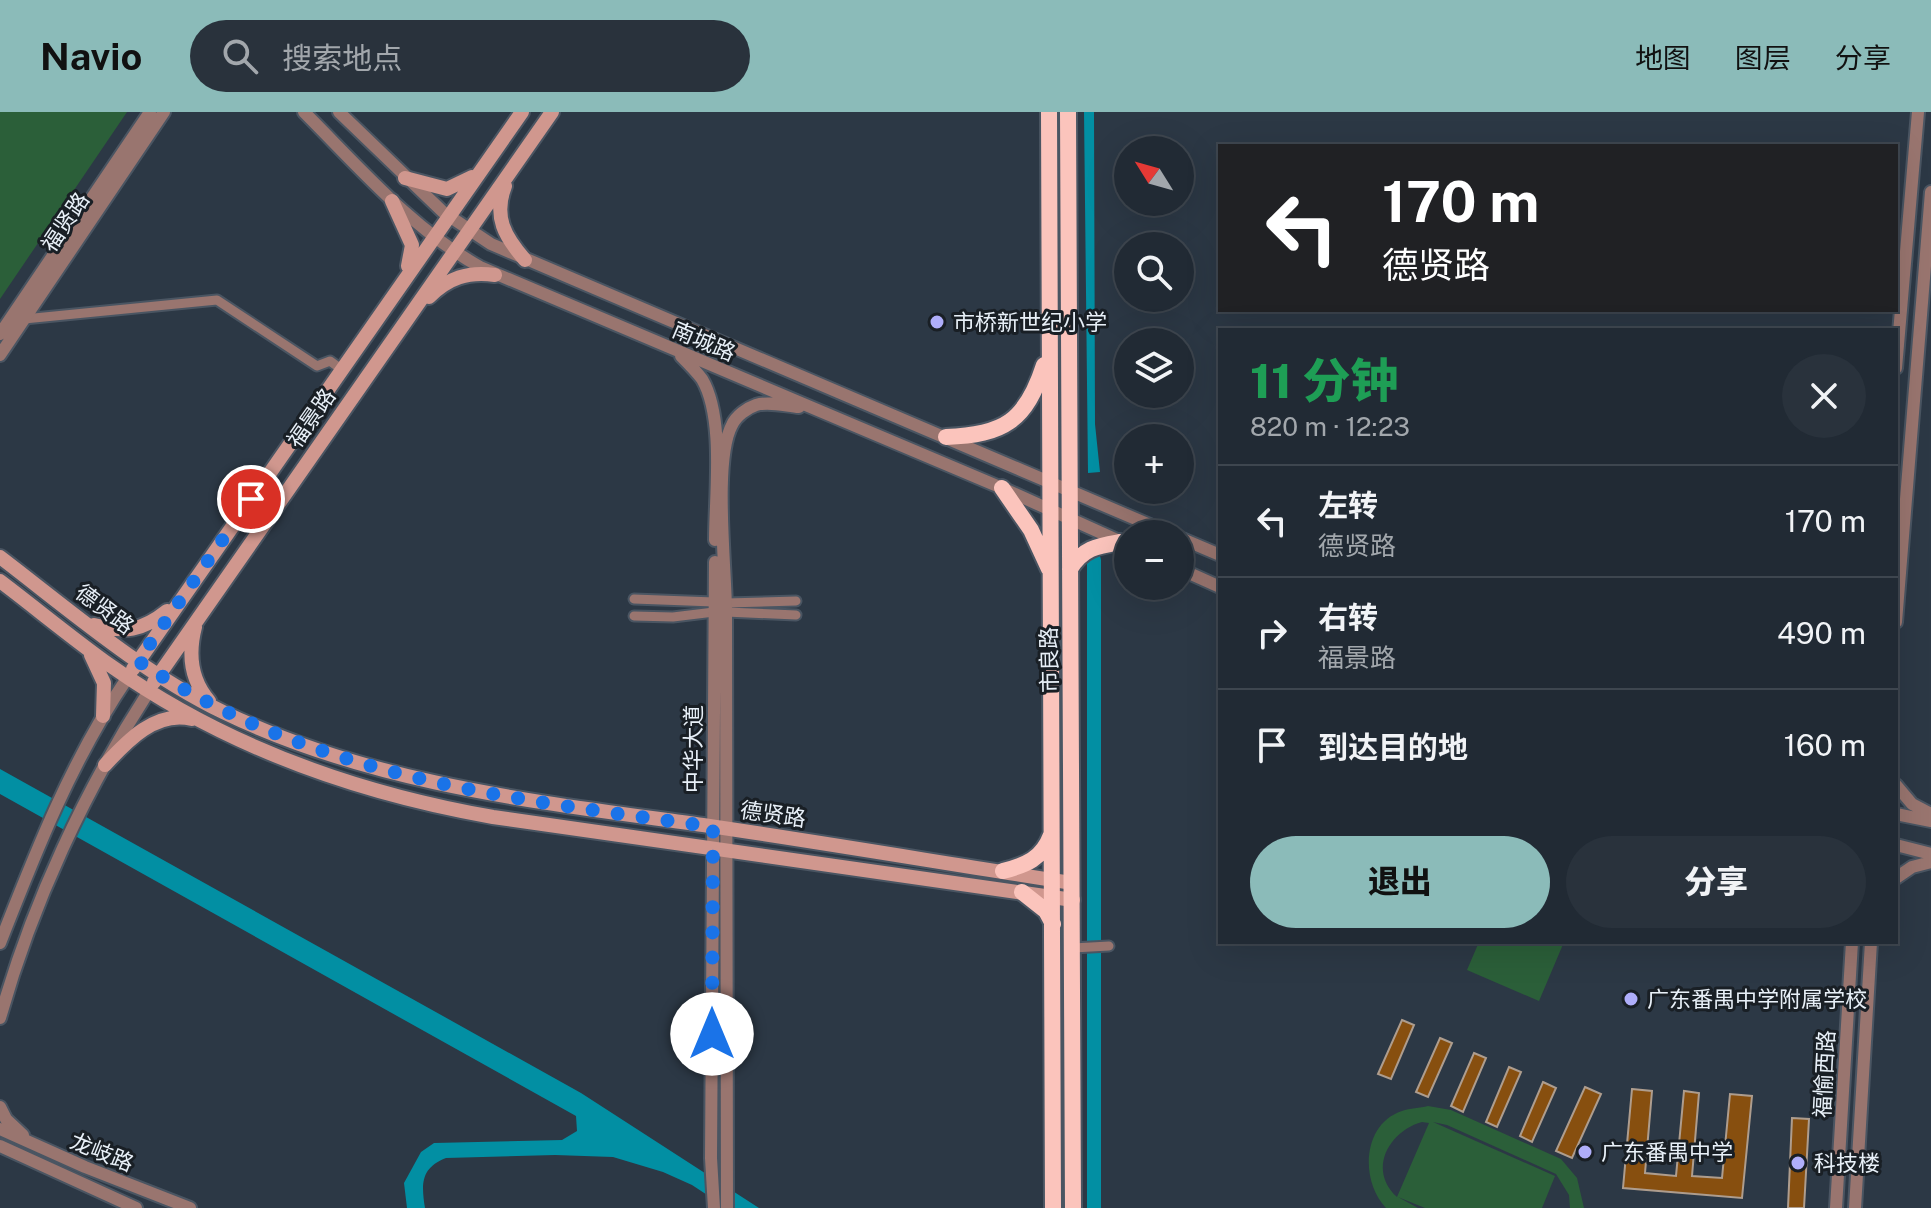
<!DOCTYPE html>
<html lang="zh">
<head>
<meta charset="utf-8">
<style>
  :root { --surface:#212a34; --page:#29323c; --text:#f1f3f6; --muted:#a2a7ac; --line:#3e464f; --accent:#8bbbb9 }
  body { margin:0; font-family:"Public Sans","Noto Sans SC",sans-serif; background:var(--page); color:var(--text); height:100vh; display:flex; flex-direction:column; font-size:30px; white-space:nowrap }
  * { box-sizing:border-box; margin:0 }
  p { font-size:26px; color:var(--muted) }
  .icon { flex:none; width:44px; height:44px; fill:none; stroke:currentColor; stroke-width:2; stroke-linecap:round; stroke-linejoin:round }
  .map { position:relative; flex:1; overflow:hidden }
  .details { position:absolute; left:1218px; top:216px; width:680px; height:616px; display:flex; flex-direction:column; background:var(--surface); border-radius:0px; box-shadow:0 8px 32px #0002,0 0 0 2px var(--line) }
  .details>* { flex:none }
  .hud { position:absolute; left:1218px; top:32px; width:680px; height:168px; border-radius:0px; box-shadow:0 8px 32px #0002,0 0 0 2px var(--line); background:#202124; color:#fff; overflow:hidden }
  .needle { width:52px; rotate:307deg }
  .controls { position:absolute; left:1114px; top:24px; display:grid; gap:16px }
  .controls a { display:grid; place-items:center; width:80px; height:80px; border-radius:50%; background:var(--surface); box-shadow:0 8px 32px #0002,0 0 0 2px var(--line); font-size:40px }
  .pin { position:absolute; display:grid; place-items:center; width:68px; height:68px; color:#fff; margin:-34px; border:4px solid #fff; border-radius:50%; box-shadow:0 2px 8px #0007 }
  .me { position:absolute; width:88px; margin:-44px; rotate:0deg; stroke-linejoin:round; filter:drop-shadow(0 0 6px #0008) }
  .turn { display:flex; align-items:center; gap:28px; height:168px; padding:0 32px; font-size:36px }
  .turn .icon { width:104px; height:104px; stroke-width:2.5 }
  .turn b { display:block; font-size:56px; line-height:68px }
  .round { display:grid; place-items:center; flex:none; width:84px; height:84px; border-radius:42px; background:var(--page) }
  .overview { display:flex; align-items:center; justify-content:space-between; height:136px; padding:0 32px }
  h1 { font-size:48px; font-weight:800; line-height:60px; color:#1e9e55 }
  .button { display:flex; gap:16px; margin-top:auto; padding:16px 32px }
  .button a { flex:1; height:92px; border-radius:48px; background:var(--accent); color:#111; font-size:32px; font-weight:800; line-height:92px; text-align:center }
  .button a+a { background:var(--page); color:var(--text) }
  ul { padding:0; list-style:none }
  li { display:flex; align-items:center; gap:24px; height:112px; padding:0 32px; border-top:2px solid var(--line) }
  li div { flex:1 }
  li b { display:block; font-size:30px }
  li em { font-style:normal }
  header { display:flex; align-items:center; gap:48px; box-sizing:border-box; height:112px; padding:0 40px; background:var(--accent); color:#111 }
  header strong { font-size:38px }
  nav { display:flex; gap:44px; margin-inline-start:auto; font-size:28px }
  .search { width:560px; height:72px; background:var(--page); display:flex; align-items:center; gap:20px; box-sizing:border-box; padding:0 28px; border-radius:44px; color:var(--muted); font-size:30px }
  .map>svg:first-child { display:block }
  .green { fill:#2b5f39; fill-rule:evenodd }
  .water { fill:#028fa3 }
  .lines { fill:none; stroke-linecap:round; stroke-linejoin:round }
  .river { stroke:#028fa3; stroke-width:14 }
  .building { fill:#874f0f; stroke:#ae9d8e; stroke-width:2 }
  .minor-casing { stroke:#4a5562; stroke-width:13 }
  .tertiary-casing { stroke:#4a5562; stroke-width:16 }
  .secondary-casing { stroke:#4a5562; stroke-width:18 }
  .trunk-casing { stroke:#4a5562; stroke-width:20 }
  .minor { stroke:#99756f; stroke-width:9 }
  .tertiary { stroke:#99756f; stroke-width:12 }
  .secondary { stroke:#d0978e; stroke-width:14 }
  .trunk { stroke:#fbc4bc; stroke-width:16 }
  .route { stroke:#1a73e8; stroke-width:14; stroke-dasharray:0 25.2 }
  .poi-dot { fill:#afaefa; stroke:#191f25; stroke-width:3 }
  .labels { text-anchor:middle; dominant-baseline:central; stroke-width:6; stroke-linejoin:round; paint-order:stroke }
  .street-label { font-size:22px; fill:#e8f0f8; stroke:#191f25 }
  .poi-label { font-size:22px; fill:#e8f0f8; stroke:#191f25; text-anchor:start }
</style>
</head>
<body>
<header>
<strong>Navio</strong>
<div class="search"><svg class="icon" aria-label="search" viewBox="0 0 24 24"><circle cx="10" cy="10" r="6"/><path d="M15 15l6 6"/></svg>搜索地点</div>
<nav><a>地图</a><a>图层</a><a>分享</a></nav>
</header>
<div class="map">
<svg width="1931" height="1096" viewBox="0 0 1931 1096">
  <rect width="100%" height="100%" fill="#2c3845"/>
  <path class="green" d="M0 0H127L0 187Z
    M1479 830H1564L1539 889 1467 858Z
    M1428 994 1451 998 1561 1047 1577 1066 1584 1096H1570L1569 1083 1556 1062 1447 1013 1433 1010 1555 1064 1542 1096H1425L1398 1085 1418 1096H1386C1360 1069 1362 1012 1402 999 1410 996 1420 996 1428 994ZM1422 1010 1429 1011 1397 1085C1367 1058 1389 1019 1422 1010Z"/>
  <path class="water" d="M1084 0H1094L1095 312 1100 360 1088 361Z
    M0 657 581 981 759 1096H727L692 1073 663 1060 613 1045 555 1043 446 1046C421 1056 421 1071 425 1096H407L404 1071 421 1040 434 1031 562 1028 577 1019 576 1004 0 682Z"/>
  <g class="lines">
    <path class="river" d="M1094 1096V448"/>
  </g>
  <path class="building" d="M1402 908 1414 913 1391 967 1378 962Z
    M1440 926 1452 931 1428 985 1416 980Z
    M1474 941 1486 946 1463 1000 1451 994Z
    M1509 955 1521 960 1497 1015 1486 1010Z
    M1543 970 1556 976 1532 1030 1520 1024Z
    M1585 975 1601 982 1572 1046 1556 1039Z
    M1632 977 1652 979 1645 1061 1676 1064 1684 979 1699 981 1692 1064 1722 1066 1730 982 1752 984 1742 1086 1623 1076Z
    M1792 1006 1809 1007 1804 1096H1788Z"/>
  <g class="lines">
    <defs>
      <path id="minor" d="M24 207 217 188 317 254 330 249 341 257
        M634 487 714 490
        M726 491 796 489
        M726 500 796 503
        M634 504 673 505 714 500
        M1073 836 1109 834"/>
      <path id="tertiary" d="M304 0C359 55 411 116 480 155L1002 376 1128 433
        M339 0 443 100 491 132 1171 422
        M0 222 150 0
        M0 243 164 0
        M681 244C688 251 696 259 702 267 725 306 715 383 715 428
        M1896 256 1918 0
        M1180 426 1220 443
        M1180 457 1220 475
        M1896 510 1931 80
        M1896 673 1912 692 1931 702
        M1896 702 1931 709
        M1896 733 1931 742
        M1896 766 1912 755 1931 750
        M0 831C36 739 72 647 128 565
        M0 906C32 792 85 678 149 579
        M0 995 6 1007 23 1023
        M0 1017 85 1055 190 1096
        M0 1034 136 1096
        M714 1096 711 1046 715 450
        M727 1096 726 500C726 457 713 348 732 313 736 304 747 296 756 293 769 289 786 294 799 295
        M1836 1096 1852 830
        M1855 1096 1871 830"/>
      <path id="secondary" d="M405 66 447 77 472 65
        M505 74C493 105 505 125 525 148
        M392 89 412 133 408 154
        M429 185C448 166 468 159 495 163
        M0 445C72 500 141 560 223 600 374 673 539 690 703 713 826 731 949 752 1072 771
        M0 469C37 497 73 527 111 554 226 635 356 681 493 705L1073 788
        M94 513C125 521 142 519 167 499
        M195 515C188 542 190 567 209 589
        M91 543 104 571 103 604
        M133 557 522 0
        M154 570 552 0
        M105 653C127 629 156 598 192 607"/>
      <path id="trunk" d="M1049 0 1053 1096
        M1068 0 1073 1096
        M946 325C1004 323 1026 309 1044 253
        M1002 376 1031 418 1049 457
        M1070 457C1083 436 1097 434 1120 430
        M1003 759C1026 753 1042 747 1051 723
        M1022 780 1046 799 1053 812"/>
    </defs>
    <use href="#minor" class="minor-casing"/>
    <use href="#tertiary" class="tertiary-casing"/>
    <use href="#secondary" class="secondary-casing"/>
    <use href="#trunk" class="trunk-casing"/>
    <use href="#minor" class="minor"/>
    <use href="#tertiary" class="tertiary"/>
    <use href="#secondary" class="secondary"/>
    <use href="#trunk" class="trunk"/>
  </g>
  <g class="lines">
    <path class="route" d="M251 387 138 549C315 667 508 686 713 715L712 922"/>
  </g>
  <g class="poi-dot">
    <circle cx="937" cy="210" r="8"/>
    <circle cx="1631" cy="887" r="8"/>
    <circle cx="1585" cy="1040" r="8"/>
    <circle cx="1798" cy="1051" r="8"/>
  </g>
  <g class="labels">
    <g class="street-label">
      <text transform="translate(65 110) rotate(-56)">福贤路</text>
      <text transform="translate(704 229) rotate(23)">南城路</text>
      <text transform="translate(311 306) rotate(-55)">福景路</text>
      <text transform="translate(105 497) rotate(37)">德贤路</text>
      <text transform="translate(1049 548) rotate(-91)">市良路</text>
      <text transform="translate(693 637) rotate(-90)">中华大道</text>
      <text transform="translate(773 702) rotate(8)">德贤路</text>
      <text transform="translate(1824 962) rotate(-87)">福愉西路</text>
      <text transform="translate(102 1040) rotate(22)">龙岐路</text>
    </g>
    <g class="poi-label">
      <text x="953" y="210">市桥新世纪小学</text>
      <text x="1647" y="887">广东番禺中学附属学校</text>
      <text x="1601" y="1040">广东番禺中学</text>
      <text x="1814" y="1051">科技楼</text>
    </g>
  </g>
</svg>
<div class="controls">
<a><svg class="needle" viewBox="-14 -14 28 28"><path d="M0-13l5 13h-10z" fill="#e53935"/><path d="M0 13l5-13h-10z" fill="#a2a7ac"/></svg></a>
<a><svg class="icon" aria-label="search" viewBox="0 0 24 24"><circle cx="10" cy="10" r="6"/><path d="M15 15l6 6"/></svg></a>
<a><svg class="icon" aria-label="layers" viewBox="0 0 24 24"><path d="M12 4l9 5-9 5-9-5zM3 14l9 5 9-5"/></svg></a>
<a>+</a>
<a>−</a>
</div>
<div class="pin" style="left:251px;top:387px;background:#d93025"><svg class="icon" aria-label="arrive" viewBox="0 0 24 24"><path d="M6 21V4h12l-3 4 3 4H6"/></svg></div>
<svg class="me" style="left:712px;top:922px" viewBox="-20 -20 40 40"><circle r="19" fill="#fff"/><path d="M0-13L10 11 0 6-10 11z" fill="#1a73e8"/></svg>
<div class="hud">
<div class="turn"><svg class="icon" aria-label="left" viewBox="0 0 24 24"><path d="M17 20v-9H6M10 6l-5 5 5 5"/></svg><div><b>170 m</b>德贤路</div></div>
</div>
<section class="details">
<div class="overview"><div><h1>11 分钟</h1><p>820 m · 12:23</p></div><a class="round"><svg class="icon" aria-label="close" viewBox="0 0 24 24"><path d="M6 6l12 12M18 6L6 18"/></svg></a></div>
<ul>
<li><svg class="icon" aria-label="left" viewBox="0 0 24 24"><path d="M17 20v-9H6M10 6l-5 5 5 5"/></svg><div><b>左转</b><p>德贤路</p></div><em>170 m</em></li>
<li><svg class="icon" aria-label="right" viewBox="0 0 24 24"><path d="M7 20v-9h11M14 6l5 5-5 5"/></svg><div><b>右转</b><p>福景路</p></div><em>490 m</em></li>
<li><svg class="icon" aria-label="arrive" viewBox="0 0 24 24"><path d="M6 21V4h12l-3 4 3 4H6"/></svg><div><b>到达目的地</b></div><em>160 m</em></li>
</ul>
<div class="button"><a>退出</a><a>分享</a></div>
</section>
</div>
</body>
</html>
